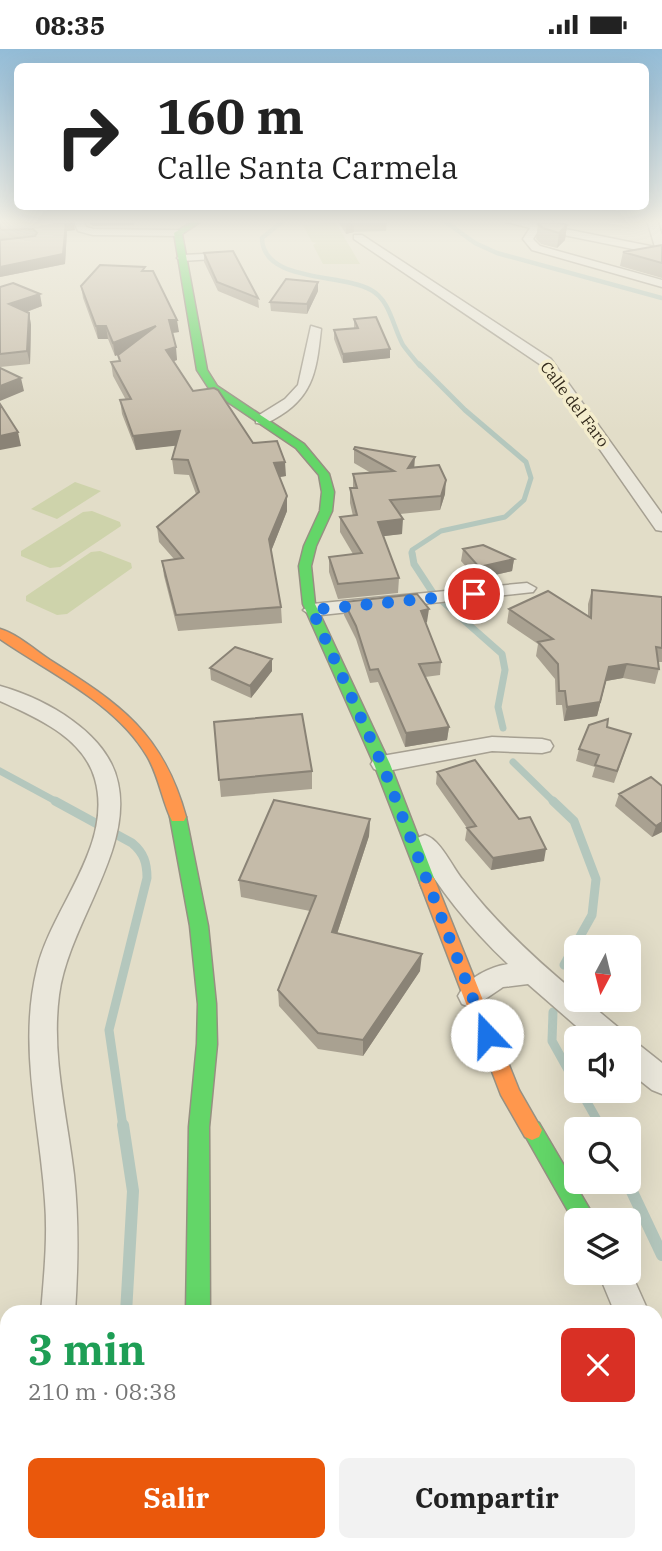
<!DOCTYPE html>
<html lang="es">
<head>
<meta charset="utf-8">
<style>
  :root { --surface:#fff; --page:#f2f2f2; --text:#222; --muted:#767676; --accent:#ea580c }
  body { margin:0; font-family:"IBM Plex Serif",serif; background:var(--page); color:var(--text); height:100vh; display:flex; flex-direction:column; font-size:26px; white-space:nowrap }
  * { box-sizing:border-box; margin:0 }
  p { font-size:23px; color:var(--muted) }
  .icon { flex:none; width:38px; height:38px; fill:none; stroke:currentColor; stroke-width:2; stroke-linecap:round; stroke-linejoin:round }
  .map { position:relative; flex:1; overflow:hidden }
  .side { position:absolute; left:0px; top:1256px; width:663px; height:247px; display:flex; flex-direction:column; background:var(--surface); border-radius:21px 21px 0 0; box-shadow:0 7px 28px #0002 }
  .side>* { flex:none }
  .guide { position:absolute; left:14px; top:14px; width:635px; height:147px; border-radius:10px; box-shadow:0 7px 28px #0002; background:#fff; color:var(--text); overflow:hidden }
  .needle { width:46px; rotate:187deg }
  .tools { position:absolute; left:564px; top:886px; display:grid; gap:14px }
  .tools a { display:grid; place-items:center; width:77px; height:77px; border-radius:10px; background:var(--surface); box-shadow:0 7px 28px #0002; font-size:35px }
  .pin { position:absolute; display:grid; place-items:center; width:60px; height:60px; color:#fff; margin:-30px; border:4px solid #fff; border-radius:50%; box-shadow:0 2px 7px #0007 }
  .me { position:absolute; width:77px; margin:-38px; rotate:339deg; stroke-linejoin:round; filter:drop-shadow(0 0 5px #0008) }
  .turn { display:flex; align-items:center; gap:24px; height:147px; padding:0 28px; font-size:32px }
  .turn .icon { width:91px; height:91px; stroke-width:2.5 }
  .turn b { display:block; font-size:49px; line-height:60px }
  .round { display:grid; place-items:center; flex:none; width:74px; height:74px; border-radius:10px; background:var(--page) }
  .summary { display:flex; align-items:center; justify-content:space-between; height:119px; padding:0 28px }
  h1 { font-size:42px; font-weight:800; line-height:52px; color:#1e9e55 }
  .action { display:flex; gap:14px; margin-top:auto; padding:14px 28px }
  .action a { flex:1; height:80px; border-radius:10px; background:var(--accent); color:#fff; font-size:28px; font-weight:800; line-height:80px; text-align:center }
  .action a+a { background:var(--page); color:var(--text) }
  .status { display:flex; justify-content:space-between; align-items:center; height:49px; padding:0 35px; background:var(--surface); direction:ltr }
  .status svg { height:19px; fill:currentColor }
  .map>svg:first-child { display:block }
  .green { fill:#ced3ab }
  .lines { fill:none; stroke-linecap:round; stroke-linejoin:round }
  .stream-far4 { stroke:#b4c7bd; stroke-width:4.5 }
  .stream-far3 { stroke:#b4c7bd; stroke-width:5 }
  .stream-far2 { stroke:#b4c7bd; stroke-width:7 }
  .stream-far1 { stroke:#b4c7bd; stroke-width:9 }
  .stream { stroke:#b4c7bd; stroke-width:12 }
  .street-casing { stroke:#a6a092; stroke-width:3 }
  .fast-casing { stroke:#969082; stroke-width:3 }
  .slow-casing { stroke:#969082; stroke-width:3 }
  .street { fill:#eae7db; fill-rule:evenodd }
  .fast { fill:#63d668; fill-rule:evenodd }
  .slow { fill:#ff974d; fill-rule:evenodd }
  .wall { fill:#a9a191 }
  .shaded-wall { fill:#8a8376 }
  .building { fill:#c5bba9; stroke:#8a8376; stroke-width:2 }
  .route { stroke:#1a73e8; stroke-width:12; stroke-dasharray:0 21.6 }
  .labels { text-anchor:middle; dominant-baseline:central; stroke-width:7; stroke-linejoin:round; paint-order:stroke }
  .far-street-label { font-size:16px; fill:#332a1c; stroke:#f4edcd }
</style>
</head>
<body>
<div class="status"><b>08:35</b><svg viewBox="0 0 49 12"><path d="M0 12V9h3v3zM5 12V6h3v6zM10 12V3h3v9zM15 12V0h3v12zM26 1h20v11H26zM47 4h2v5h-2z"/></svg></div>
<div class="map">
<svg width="662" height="1502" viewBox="0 0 662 1502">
  <rect width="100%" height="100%" fill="#e2ddc8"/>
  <path class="green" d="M331 173 336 174 360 215H323L313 196 316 194 312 193 303 176Z
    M75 433 101 442 57 470 31 460Z
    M92 462 120 473 121 477 60 518 50 519 21 507V502L83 463Z
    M100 502 131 514 132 519 67 565 57 566 26 552V547L91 503Z"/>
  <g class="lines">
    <path class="stream-far4" d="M284 171 262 189C263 234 341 224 371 241 390 251 393 278 403 296 408 303 414 310 420 317
      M443 171 475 194 497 204 662 249"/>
    <path class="stream-far3" d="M413 506 412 501 441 482 505 468 524 451 531 429 526 413 465 361 419 315"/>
    <path class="stream-far2" d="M412 504 414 515 433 544 502 605 505 621 498 658 503 679
      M513 713 555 754
      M0 722 59 754"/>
    <path class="stream-far1" d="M55 752 132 794C144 804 147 814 147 829L109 981 123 1078
      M553 752 574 772 596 830 592 866 564 916
      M553 963 552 992 576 1035
      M580 1041 601 1078"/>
    <path class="stream" d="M123 1076 133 1142 126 1264
      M600 1076 602 1080
      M627 1132 662 1206"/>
    <defs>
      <path id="street" d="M73 171H83L86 178 93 180 178 181 183 184 178 187 93 186 78 182Z
        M499 171H520L655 198 647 171H657L662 186V206L539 181 533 190 540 197 662 231V238L532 201 523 190 530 179Z
        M354 186H362L551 310 662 465V482L656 481 541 316 354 190Z
        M225 204 229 205V209L182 212 177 209 182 206Z
        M311 277 321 280C317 316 315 345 281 366 273 371 266 376 256 374V368L285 350 298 336Z
        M527 534 536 539 533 543 312 567 303 561 312 555Z
        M0 637C46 650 108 684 118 734 133 802 68 876 59 946 51 1006 67 1066 74 1126 79 1172 78 1217 75 1264H41C44 1227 48 1189 45 1152 40 1075 18 997 37 920 51 859 114 797 95 730 83 688 37 669 0 652Z
        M492 688 542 690 550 692 553 697 550 702 542 704 492 702 382 723 374 720 371 715 374 710 382 707Z
        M425 786C441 791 452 818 463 831 495 873 535 910 576 944V950H584L620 980 624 989H590L528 935 503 938 472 959 462 955 458 947C467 929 489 918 508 915 471 880 438 840 413 795L417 789Z
        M628 991 638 995 662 1014V1045L652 1041 628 1022Z
        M628 1217 649 1264H615L598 1223H628Z
        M656 1307 662 1310V1359L656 1356Z
        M7 1416V1465L0 1468V1419Z
        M63 1496H104L102 1502H60Z"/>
      <path id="fast" d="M195 171H203L182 185 207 321 217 337 304 395 329 425 334 443 332 462 316 497 311 517 315 555 390 715 436 834 434 839H422L420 834 374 715 303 555 299 517 304 497 320 462 322 443 319 426 296 399 210 341 197 321 174 184Z
        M178 762 186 768 208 877 216 955 217 995 209 1078 210 1264H186L189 1078 197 995 198 955 190 877 170 768Z
        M532 1071 539 1074 596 1171H576V1176L522 1081 525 1074Z"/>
      <path id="slow" d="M0 580C17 585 35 601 50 611 120 655 163 684 186 768L184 772H172C162 752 159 727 147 707 115 653 49 624 0 590Z
        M428 827 434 829 436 834 519 1041 542 1081 539 1088 532 1091 525 1088 501 1046 420 834 422 829Z"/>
    </defs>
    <use href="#street" class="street-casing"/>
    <use href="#fast" class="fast-casing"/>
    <use href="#slow" class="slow-casing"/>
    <use href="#street" class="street"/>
    <use href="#fast" class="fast"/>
    <use href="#slow" class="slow"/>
  </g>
  <path class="wall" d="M0 171 75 181 67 182 65 215 0 228V191L12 190H0Z
    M86 171H134V176L93 177Z
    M337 171H387L386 182 354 183 346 185Z
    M535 171H557L556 173 567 176 565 191 557 199 541 195 536 190 538 175 540 172Z
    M662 196V229L620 217 623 203Z
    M204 204 258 249 259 259 218 242 204 213Z
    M145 222 179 283 172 284 177 311 174 312 193 342 253 394 286 427 279 428 287 462 271 502 281 558 282 574 178 582 164 527 162 512 174 510 159 493 157 478 196 445 189 426 174 425 172 410 176 396 136 401 122 365 120 351H126L113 327 111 313 119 312V305L115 307 108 290H98L83 249 81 237Z
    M0 238 42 257 27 263 29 264 31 276 30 315 0 318Z
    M318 242 307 265 271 262 270 253Z
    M354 270 390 309 343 314 334 290V281L354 280Z
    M354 400 414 418 445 445 440 461 400 465 402 485 383 487 399 529 398 544 338 550 329 523V508L353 505 340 483V468L353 467 350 454V439H353V425L371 424 354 414Z
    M463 500 514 510 512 522 477 530 461 512Z
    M592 541 662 548V613H658L659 620 655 635 623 629 606 632 597 667 564 672 562 656H556L555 630 536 607 538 595 507 574 509 560 588 567V555Z
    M344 553 427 573 426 574 441 613 440 626 425 628 449 678 447 691 405 698 378 633 370 634 356 590 344 566Z
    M210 619 272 622 251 649 211 631Z
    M214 673 312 722V740L221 748Z
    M607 678 627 697 614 734 592 728 595 718 576 712 579 700Z
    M437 723 519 770 544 812 491 821 465 791 467 779 436 735Z
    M662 737V783L652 788 615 757 619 745Z
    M370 770 369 787 337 885 420 922 363 1007 318 1000 279 957 278 941 310 862 241 848 239 831Z
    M447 1496H647L649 1502H448Z"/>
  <path class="shaded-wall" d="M354 171V183L346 185V173Z
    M73 172 75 181 67 182 65 215 0 228V218L66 173Z
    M567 176 565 191 557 199 559 184Z
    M318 233V242L307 265V255Z
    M40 245 42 257 12 268 9 255Z
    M29 264 31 276 30 315 27 302Z
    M169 271H177L179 283 171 284Z
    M96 277H106L108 290H98Z
    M156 277 157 290 115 307 113 294Z
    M176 298 177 311 168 314 166 301Z
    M390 300V309L343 314V305Z
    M21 329 24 342 0 352V337Z
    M180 382 182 396 136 401 133 387Z
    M18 383 21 397 0 401V387Z
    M415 408 414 422 408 419Z
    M285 413 286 427 274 429V414Z
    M446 431 445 445 440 461 441 447Z
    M287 447V462L270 505 269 490Z
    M403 470 402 485 377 488 378 473Z
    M514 510 512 522 477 530 479 518Z
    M429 560 427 573 420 576 421 562Z
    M272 610V622L251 649 250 637Z
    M627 615 623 629 606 632 597 667 564 672 567 658 609 618Z
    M449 678 447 691 405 698 406 684Z
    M370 770 369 787 332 900V883Z
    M662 773V783L652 788 656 777Z
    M546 800 544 812 491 821 493 809Z
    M422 905 420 922 363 1007V991Z"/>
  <path class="building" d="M0 171H73V172L66 173 63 205 0 218V191L35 187 37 184 33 180 0 181Z
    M541 171H550L567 176 559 184 543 179 538 175Z
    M662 196V214L623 203Z
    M233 202 258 249 217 233 204 204Z
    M100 216 145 218 142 222H153L177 271H169L176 298 166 301 193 342 214 339 218 341 253 394 277 392 285 413 274 414 287 447 269 490 281 558 176 566 162 512 183 509 157 478 199 443 188 411 172 410 180 382 133 387 120 351 131 350 111 313 120 312 118 306 156 277 113 294 106 277H96L81 237Z
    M286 230 318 233 307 255 270 253Z
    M13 234 40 245 9 255 29 264 27 302 0 305V238Z
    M376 268 390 300 343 305 334 281 358 279 354 270Z
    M0 319 21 329 0 337Z
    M0 355 18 383 0 387Z
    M355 398 415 408 408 419 439 416 446 431 441 447 390 451 403 470 378 473 399 529 338 535 329 508 362 504 340 468 357 466 350 439H357L353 425 394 422 354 400Z
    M483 496 514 510 479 518 463 500Z
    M592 541 662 548V599L656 598 659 620 627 615 609 618 600 653 567 658 565 642H559L558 615 538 593 553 590 509 560 548 542 591 569Z
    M417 545 429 560 421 562 441 613 419 615 449 678 406 684 378 620 370 621 356 577 344 553Z
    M235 598 272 610 250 637 210 619Z
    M302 665 312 722 219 731 214 673Z
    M608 670 607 678 631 685 617 722 595 716 599 706 579 700 589 676Z
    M475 711 519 770 530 768 546 800 493 809 467 779 476 777 437 723Z
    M651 728 662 737V773L656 777 619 745Z
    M274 751 370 770 332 883 422 905 363 991 318 984 278 941 316 847 239 831Z
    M453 1496H647L649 1502H454Z"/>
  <linearGradient id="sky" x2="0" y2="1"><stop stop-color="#93bcd7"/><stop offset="0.45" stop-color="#f2f0e6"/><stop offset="1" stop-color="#f2f0e6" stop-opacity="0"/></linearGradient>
  <rect width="662" height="382" fill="url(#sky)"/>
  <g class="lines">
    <path class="route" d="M474 545 312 561 382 715 487 986"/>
  </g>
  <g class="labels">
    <g class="far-street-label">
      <text transform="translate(575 355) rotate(53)">Calle del Faro</text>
    </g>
  </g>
</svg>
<div class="tools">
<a><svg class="needle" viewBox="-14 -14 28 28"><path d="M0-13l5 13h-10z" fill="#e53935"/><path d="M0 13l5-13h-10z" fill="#767676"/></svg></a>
<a><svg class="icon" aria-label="sound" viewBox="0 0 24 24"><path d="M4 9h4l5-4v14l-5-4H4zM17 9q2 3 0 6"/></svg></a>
<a><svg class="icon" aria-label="search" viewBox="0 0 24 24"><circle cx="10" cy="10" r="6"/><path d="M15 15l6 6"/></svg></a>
<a><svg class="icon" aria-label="layers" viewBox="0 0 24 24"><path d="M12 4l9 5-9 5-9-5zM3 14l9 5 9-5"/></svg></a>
</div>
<div class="pin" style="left:474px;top:545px;background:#d93025"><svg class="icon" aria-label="arrive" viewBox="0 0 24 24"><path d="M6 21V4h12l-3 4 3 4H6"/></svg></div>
<svg class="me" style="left:487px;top:986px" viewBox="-20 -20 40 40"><circle r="19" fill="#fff"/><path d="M0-13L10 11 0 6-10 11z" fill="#1a73e8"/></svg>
<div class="guide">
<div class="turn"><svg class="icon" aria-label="right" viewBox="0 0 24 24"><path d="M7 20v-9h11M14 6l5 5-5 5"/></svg><div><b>160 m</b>Calle Santa Carmela</div></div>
</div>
<section class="side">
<div class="summary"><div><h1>3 min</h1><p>210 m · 08:38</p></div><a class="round" style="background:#d93025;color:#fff"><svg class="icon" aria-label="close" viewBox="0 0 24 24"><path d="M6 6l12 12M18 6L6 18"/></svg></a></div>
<div class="action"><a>Salir</a><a>Compartir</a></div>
</section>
</div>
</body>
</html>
